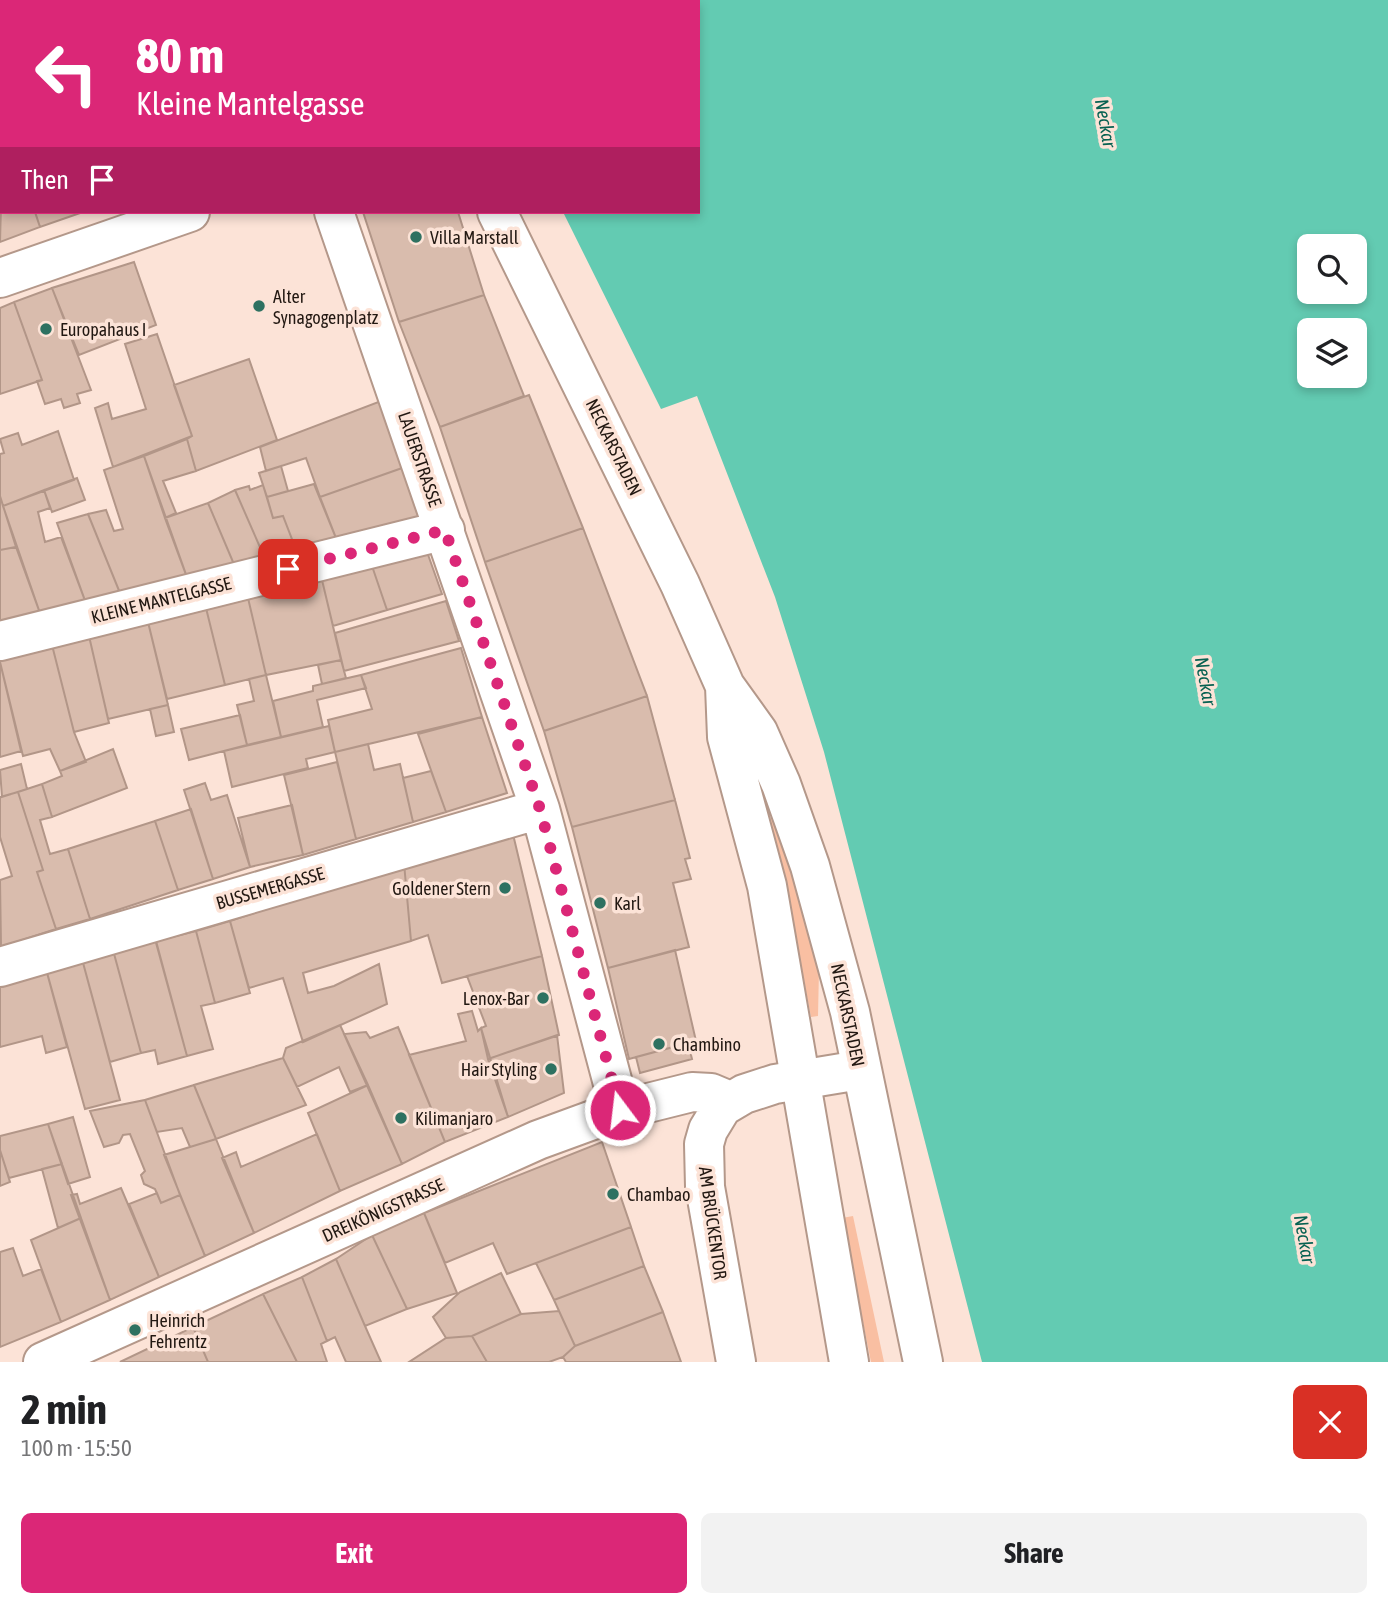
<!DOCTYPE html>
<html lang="en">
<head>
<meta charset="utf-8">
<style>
  :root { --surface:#fff; --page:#f2f2f2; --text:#202124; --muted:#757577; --accent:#db2777 }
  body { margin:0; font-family:"Asap Condensed",sans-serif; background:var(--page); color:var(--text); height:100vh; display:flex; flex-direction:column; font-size:26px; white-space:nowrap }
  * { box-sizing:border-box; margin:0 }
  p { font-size:23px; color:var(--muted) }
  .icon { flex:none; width:38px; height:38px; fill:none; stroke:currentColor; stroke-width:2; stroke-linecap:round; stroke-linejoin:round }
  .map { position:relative; height:1362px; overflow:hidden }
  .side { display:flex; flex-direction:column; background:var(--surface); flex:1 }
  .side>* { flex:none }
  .banner { position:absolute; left:0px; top:0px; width:700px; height:214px; box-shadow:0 4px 10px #0003; background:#db2777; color:#fff; overflow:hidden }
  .fabs { position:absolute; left:1297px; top:234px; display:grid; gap:14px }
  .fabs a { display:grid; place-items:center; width:70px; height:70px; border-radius:10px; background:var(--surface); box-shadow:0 4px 10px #0003; font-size:35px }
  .pin { position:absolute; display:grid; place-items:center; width:60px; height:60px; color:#fff; margin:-30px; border-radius:14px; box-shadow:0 4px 10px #0006 }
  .me { position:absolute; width:77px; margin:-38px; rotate:345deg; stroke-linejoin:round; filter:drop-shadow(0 0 5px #0008) }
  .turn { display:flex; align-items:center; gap:24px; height:147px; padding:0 21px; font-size:32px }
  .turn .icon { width:91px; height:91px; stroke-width:2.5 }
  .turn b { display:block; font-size:49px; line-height:60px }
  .then { display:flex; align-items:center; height:66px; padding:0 21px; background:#0003; gap:14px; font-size:26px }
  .round { display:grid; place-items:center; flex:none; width:74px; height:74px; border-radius:10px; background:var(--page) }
  .headline { display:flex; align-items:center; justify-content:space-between; height:119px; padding:0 21px }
  h1 { font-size:42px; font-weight:700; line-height:52px }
  .button { display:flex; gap:14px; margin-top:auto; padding:14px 21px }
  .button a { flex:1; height:80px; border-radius:10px; background:var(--accent); color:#fff; font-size:28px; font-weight:700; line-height:80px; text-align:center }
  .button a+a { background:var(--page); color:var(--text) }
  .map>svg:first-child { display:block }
  .green { fill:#f9bfa2 }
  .water { fill:#63cbb2; fill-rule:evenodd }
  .building { fill:#d9bcad; stroke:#b29688; stroke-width:2 }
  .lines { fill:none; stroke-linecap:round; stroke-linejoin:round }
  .street-casing { stroke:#b4988a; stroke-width:42 }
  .primary-casing { stroke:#b4988a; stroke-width:42 }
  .street { stroke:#fff; stroke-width:38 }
  .primary { stroke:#fff; stroke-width:38 }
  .route { stroke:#db2777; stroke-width:12; stroke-dasharray:0 21.6 }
  .poi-dot { fill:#2e7161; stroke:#fce3d7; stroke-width:2.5 }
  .labels { text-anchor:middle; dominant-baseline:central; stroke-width:7; stroke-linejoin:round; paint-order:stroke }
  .poi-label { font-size:18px; fill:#221812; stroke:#fce3d7; text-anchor:start }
  .street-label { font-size:18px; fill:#221812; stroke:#fce3d7 }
  .water-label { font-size:19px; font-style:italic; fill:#076151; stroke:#fce3d7 }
</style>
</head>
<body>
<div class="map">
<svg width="1388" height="1362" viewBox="0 0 1388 1362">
  <rect width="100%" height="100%" fill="#fce3d7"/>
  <path class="green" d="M775 817 819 969 818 1016 811 1017 780 859 768 818Z
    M853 1216 884 1362H871L842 1218Z"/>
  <path class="water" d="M459 0H1388V1362H982L824 752 775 597 697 396 661 409 563 212H698V2ZM1309 247H1354V292H1309ZM1309 331H1354V376H1309Z"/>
  <path class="building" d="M58 0H109V2H53Z
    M2 20V112L0 113V21Z
    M2 168V212H35L40 227 0 242Z
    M35 212H83L40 227Z
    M363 212H458L484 295 399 322Z
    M134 262 156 325 79 355 52 288Z
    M52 288 91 390 77 394 80 403 64 408 61 399 45 404 37 381 42 380 14 302Z
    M484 295 524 396 440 427 399 322Z
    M14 302 42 380 0 394V308Z
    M157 334 192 436 113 467 95 408 108 403 112 419 146 409 125 344Z
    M249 359 277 440 196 471 187 439 192 436 174 385Z
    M529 395 583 528 485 562 440 427Z
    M381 401 405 467 320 497 306 458 266 471 260 447Z
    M58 431 74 480 3 506 0 496V454L4 453 0 439 18 433 22 445Z
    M187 439 196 471 163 481 176 513 165 518 144 456Z
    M144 456 188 580 122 598 88 514 106 510 114 531 123 529 104 470Z
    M281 466 288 491 267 497 259 473Z
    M405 467 425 518 338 543 320 497Z
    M77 478 85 500 52 512 44 490Z
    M314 484 338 543 297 552 283 516 273 518 267 497Z
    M263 485 273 518 283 516 297 552 266 561 235 490 249 486 250 490Z
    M44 490 50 508 38 512 45 542 61 537 87 606 41 616 3 506Z
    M235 490 266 561 236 569 208 503Z
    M0 496 16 547 0 550Z
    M208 503 236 569 188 580 165 518Z
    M88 514 122 598 87 606 57 523Z
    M583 528 647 696 544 731 485 562Z
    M16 547 41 616 0 624V550Z
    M426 549 442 594 387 610 372 566Z
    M372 566 387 610 333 626 322 580Z
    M322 580 341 660 266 675 248 598Z
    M248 598 266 675 225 685 206 608Z
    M446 601 459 641 344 671 335 633Z
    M206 608 225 685 167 699 148 622Z
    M148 622 168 705 108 719 89 636Z
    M89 636 109 723 74 732 52 645Z
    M52 645 74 732 86 762 60 771 50 749 23 756 0 662V657Z
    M461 648 482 717 335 752 328 720 372 709 361 675Z
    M341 660 346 678 322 684 318 665Z
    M0 662 21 751 0 757Z
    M266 675 281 737 247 745 237 705 254 701 249 679Z
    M361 675 366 688 317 700 323 727 281 737 273 701 313 691V686Z
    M647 696 675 800 572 827 544 731Z
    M168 705 174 732 156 736 150 709Z
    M240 715 247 745 189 760 181 729Z
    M482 717 507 793 446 812 418 734Z
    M329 726 335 752 306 759 308 768 232 787 224 751Z
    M368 744 374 770 400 764 413 822 356 839 335 752Z
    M113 749 127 788 52 817 42 784 62 776 60 771Z
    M337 762 356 839 303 855 284 775Z
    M21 764 27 789 2 797 0 770Z
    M431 771 446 812 413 822 403 778Z
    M205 783 211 800 227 795 250 867 213 879 184 790Z
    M42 784 52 817 40 820 50 854 68 849 90 919 56 929 37 872 43 870 18 792Z
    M18 792 43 870 37 872 56 929 1 947 0 880 12 876 0 837V797Z
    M675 800 690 858 685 859 691 879 673 883 689 947 608 968 572 827Z
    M292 805 303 855 250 867 238 818Z
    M191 809 213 879 178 890 155 821Z
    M155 821 178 890 90 919 68 849Z
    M512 830 542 956 442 983 428 935 411 941 404 863Z
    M404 863 411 941 303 973 308 993 334 986 379 964 387 1004 303 1042 283 978 249 988 230 921Z
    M230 921 250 993 215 1003 196 931Z
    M196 931 215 1003 201 1006 213 1049 187 1056 156 941Z
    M155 939 187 1056 158 1064 155 1050 141 1053 113 950Z
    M113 950 141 1053 110 1062 82 959Z
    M675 950 696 1041 629 1059 608 968Z
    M542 956 559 1035 488 1059 481 1028 486 1026 467 976Z
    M82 959 120 1100 85 1109 46 969Z
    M46 969 67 1047 46 1053 42 1036 0 1047V981Z
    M472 1011 478 1031 481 1028 508 1117 445 1142 409 1055 466 1041 458 1014Z
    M340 1025 368 1085 350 1092 339 1067 297 1087 283 1058 286 1048Z
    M398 1027 445 1142 402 1164 344 1034 366 1032 370 1038Z
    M557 1035 564 1093 508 1117 488 1059Z
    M688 1043 692 1059 640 1073 636 1057Z
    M283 1058 306 1105 216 1139 194 1085Z
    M194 1085 216 1139 190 1147 182 1128 157 1132 145 1100Z
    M368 1085 402 1164 340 1191 308 1113Z
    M145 1100 180 1195 161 1203 155 1189 144 1184 141 1175 145 1171 130 1134 123 1135 119 1143 104 1147 90 1111Z
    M73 1117 90 1177 68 1184 48 1124Z
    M48 1124 62 1164 9 1178 0 1150V1136Z
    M317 1134 340 1191 254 1233 222 1158 236 1152 241 1167Z
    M216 1139 254 1233 205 1256 164 1155Z
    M602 1142 631 1227 507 1274 493 1243 445 1263 424 1213Z
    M0 1150 10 1182 0 1186Z
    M62 1164 81 1218 58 1228 42 1169Z
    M121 1188 159 1277 110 1300 71 1195 77 1194 80 1204Z
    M157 1193 161 1203 180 1195 205 1256 159 1277 129 1204Z
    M424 1213 457 1293 407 1309 372 1235Z
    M81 1218 110 1300 61 1322 31 1240Z
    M631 1227 644 1266 554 1300 536 1263Z
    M372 1235 407 1309 365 1326 336 1259Z
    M13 1248 23 1276 41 1269 61 1322 0 1347V1252Z
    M336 1259 365 1326 381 1362H346L335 1337 327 1341 302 1277Z
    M644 1266 663 1312 575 1346 554 1300Z
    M501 1273 521 1314 472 1336 446 1338 433 1317 460 1292Z
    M302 1277 327 1341 321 1344 327 1362H297L263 1294Z
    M263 1294 297 1362H208L193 1327Z
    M559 1311 575 1346 563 1357 549 1362H487L472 1336 521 1314Z
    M663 1312 681 1362H566L563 1357 575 1346Z
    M193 1327 208 1362H120Z
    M472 1336 487 1362H409L446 1338Z"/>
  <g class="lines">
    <defs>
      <path id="street" d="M334 212 540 809 620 1110
        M0 278 190 212
        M0 641 445 530
        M0 967 540 809
        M43 1362 538 1140 620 1110 692 1092 711 1093 730 1101
        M736 1362 705 1187 704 1144 708 1130 722 1107 744 1094 775 1084 860 1070"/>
      <path id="primary" d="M391 0 392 2
        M497 212 680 584 725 686 758 732 781 784 810 866 850 1012 923 1362
        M725 686 727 737 767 886 849 1362"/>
    </defs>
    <use href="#street" class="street-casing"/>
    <use href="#primary" class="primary-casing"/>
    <use href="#street" class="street"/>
    <use href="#primary" class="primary"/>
  </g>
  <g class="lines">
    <path class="route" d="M288 569 445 530 540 809 620 1110"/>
  </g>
  <g class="poi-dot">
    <circle cx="416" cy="237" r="7"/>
    <circle cx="259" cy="306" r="7"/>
    <circle cx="46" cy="329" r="7"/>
    <circle cx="505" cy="888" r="7"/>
    <circle cx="600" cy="903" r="7"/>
    <circle cx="543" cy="998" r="7"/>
    <circle cx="659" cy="1044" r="7"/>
    <circle cx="551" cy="1069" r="7"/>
    <circle cx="401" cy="1118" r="7"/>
    <circle cx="613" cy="1194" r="7"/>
    <circle cx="135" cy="1330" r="7"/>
  </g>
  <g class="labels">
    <g class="poi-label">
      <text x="430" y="237">Villa Marstall</text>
      <text x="273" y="296">Alter<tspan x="273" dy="21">Synagogenplatz</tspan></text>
      <text x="60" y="329">Europahaus I</text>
      <text x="491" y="888" text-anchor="end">Goldener Stern</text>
      <text x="614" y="903">Karl</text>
      <text x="529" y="998" text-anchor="end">Lenox-Bar</text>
      <text x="673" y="1044">Chambino</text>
      <text x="537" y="1069" text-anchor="end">Hair Styling</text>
      <text x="415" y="1118">Kilimanjaro</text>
      <text x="627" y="1194">Chambao</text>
      <text x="149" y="1320">Heinrich<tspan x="149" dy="21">Fehrentz</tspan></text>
    </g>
    <g class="street-label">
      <text transform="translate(614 447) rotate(64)">NECKARSTADEN</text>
      <text transform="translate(420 459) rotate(71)">LAUERSTRASSE</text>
      <text transform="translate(161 600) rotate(-14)">KLEINE MANTELGASSE</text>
      <text transform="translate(270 888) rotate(-16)">BUSSEMERGASSE</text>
      <text transform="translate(848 1015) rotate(78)">NECKARSTADEN</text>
      <text transform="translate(383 1210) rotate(-24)">DREIKÖNIGSTRASSE</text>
      <text transform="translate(713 1223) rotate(82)">AM BRÜCKENTOR</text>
    </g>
    <g class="water-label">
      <text transform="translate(1106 123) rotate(80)">Neckar</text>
      <text transform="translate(1206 681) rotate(80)">Neckar</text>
      <text transform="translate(1305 1239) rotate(80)">Neckar</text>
    </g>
  </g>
</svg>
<div class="fabs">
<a><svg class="icon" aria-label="search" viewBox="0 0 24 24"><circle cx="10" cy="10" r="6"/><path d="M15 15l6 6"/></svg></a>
<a><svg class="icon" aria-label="layers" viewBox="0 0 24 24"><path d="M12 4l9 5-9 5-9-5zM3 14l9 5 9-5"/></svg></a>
</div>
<div class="pin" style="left:288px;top:569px;background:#d93025"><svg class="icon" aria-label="arrive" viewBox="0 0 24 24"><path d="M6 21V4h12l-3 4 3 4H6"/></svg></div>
<svg class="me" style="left:620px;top:1110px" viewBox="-20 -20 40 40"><circle r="17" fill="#db2777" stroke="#fff" stroke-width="3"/><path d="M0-11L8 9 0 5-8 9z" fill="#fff"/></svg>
<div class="banner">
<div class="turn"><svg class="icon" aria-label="left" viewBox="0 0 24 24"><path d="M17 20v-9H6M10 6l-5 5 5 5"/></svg><div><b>80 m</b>Kleine Mantelgasse</div></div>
<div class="then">Then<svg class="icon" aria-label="arrive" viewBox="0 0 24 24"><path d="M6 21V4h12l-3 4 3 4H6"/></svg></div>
</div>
</div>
<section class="side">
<div class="headline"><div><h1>2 min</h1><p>100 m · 15:50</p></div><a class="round" style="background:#d93025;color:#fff"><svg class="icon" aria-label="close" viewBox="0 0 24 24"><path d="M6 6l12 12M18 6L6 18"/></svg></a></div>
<div class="button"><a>Exit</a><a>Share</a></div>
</section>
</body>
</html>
